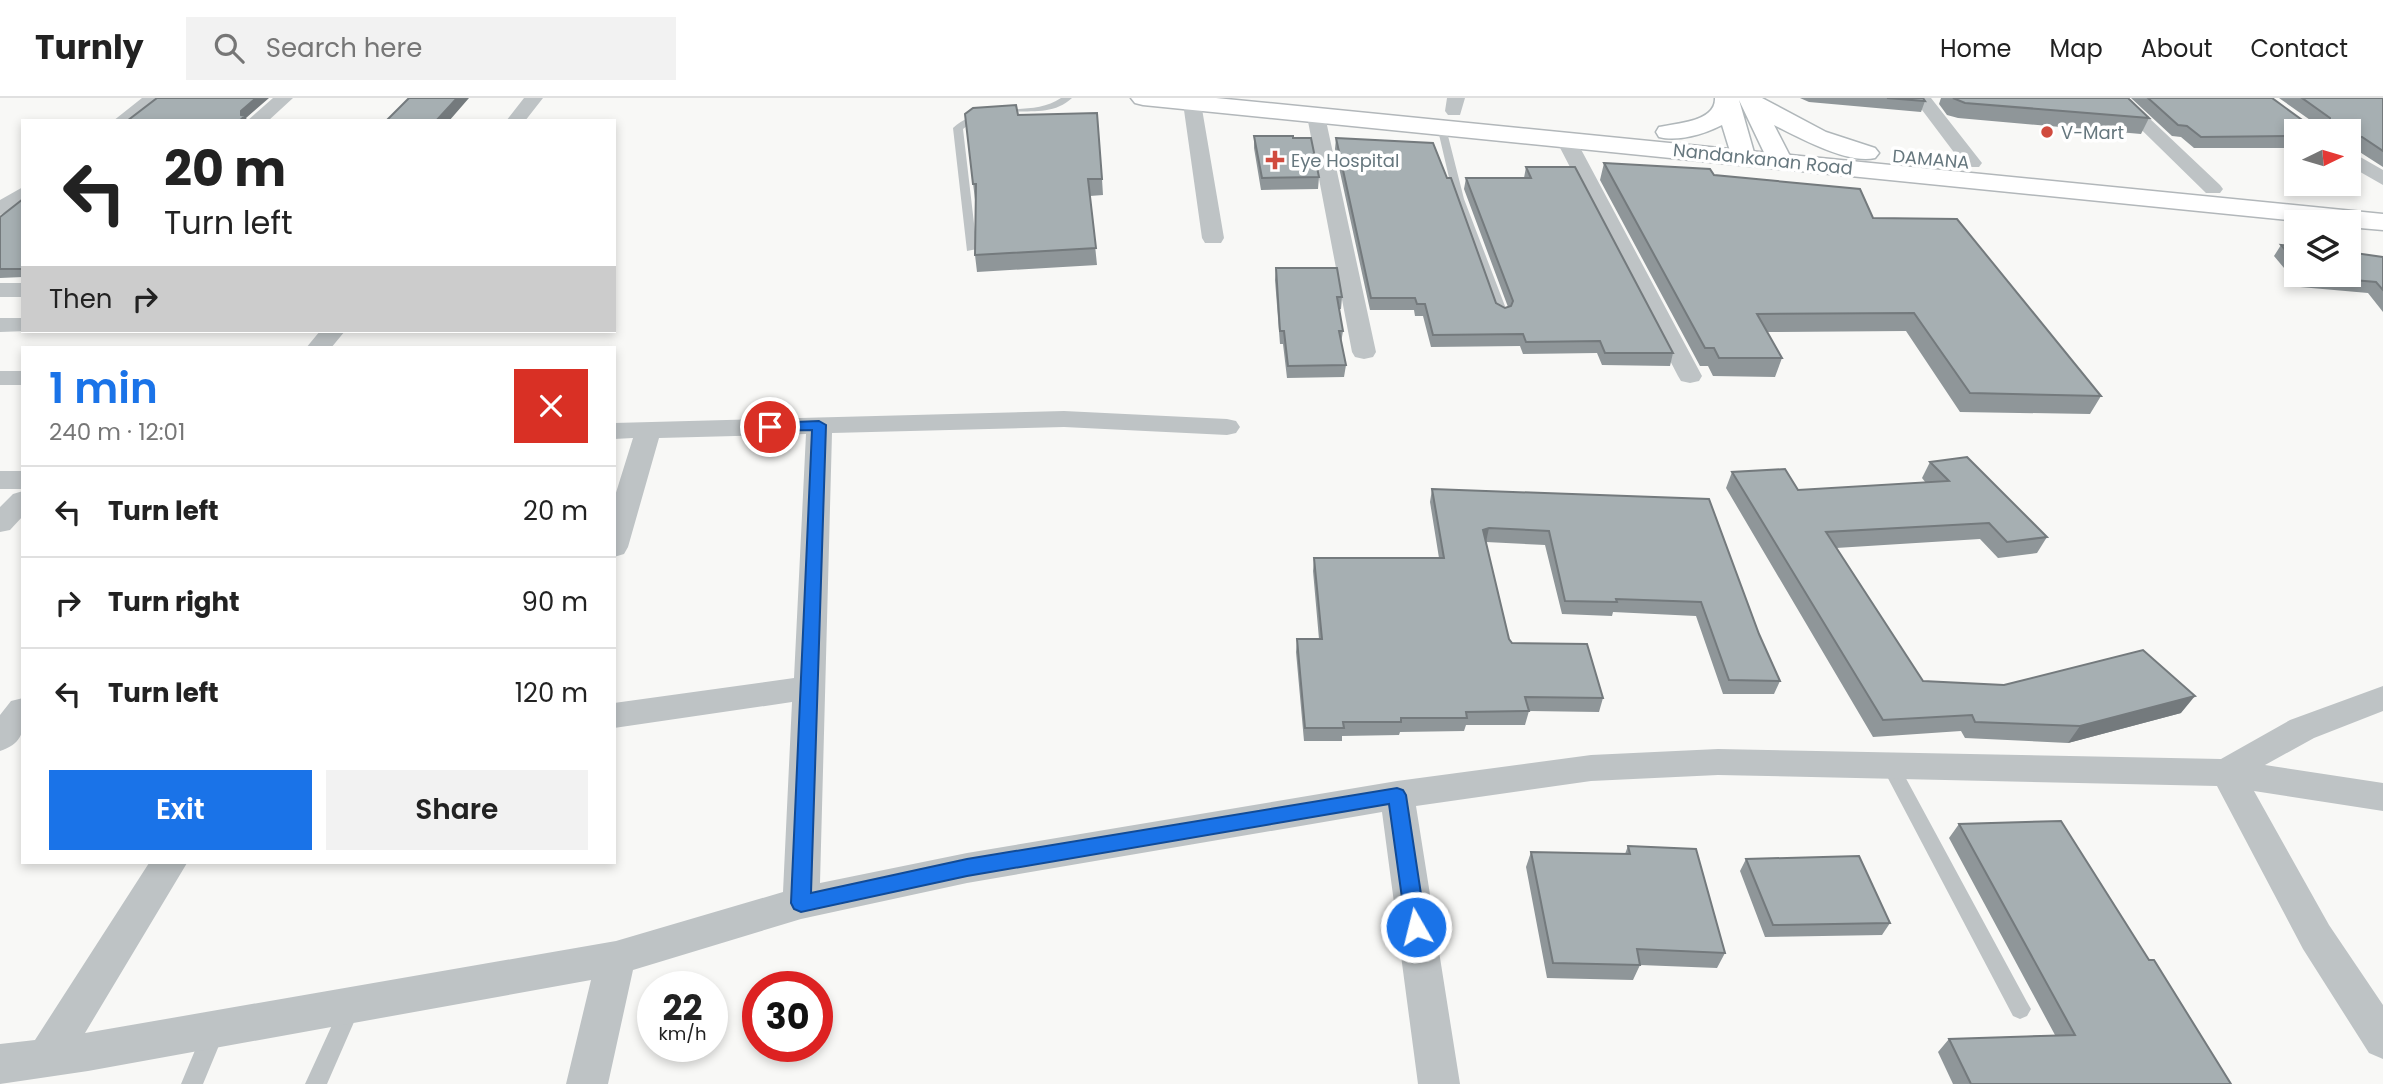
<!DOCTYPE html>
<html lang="en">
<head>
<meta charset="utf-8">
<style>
  :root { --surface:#fff; --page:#f2f2f2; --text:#222; --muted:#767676; --line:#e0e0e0; --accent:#1a73e8 }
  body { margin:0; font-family:Poppins,sans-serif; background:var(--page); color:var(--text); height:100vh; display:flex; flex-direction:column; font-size:26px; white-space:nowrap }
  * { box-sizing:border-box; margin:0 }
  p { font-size:23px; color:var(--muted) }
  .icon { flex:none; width:38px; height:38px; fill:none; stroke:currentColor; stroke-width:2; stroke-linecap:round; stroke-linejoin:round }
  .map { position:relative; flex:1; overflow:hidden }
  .panel { position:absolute; left:21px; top:248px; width:595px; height:518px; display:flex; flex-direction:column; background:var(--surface); border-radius:0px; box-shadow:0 4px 10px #0003 }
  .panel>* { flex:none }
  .banner { position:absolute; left:21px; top:21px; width:595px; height:214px; border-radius:0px; box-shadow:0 4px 10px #0003; background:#fff; color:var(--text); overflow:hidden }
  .needle { width:46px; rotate:85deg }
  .buttons { position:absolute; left:2284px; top:21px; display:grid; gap:14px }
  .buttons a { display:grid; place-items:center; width:77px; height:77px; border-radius:0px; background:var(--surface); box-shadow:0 4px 10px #0003; font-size:35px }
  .speed { position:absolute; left:637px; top:873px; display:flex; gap:14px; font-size:35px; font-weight:700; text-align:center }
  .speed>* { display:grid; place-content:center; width:91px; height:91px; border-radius:50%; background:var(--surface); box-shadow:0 4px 10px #0003; line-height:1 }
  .speed small { font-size:18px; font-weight:400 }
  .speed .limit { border:10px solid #d22; background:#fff; color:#111 }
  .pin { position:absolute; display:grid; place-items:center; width:60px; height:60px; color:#fff; margin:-30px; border:4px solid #fff; border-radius:50%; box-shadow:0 2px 7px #0007 }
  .me { position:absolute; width:77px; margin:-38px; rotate:352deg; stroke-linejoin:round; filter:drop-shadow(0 0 5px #0008) }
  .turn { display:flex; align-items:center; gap:24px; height:147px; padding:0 28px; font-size:32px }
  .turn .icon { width:91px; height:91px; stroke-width:2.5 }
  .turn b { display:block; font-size:49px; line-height:60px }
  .then { display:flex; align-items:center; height:66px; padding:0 28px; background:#0003; gap:14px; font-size:26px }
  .round { display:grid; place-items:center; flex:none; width:74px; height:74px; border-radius:0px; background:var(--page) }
  .summary { display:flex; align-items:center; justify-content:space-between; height:119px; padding:0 28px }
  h1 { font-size:42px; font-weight:600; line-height:52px; color:var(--accent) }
  .primary-button { display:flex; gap:14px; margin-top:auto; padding:14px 28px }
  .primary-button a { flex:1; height:80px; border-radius:0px; background:var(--accent); color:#fff; font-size:28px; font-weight:600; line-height:80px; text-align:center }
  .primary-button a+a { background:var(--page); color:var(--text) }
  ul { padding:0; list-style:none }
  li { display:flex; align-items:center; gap:21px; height:91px; padding:0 28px; border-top:2px solid var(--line) }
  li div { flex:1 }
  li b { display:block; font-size:26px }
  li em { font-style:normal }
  header { display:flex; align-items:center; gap:42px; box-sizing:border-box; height:98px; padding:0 35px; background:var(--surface); border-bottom:2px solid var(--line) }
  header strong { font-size:33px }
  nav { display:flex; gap:38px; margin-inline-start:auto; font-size:24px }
  .search { width:490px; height:63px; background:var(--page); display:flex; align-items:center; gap:18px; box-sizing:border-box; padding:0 24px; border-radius:0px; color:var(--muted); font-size:26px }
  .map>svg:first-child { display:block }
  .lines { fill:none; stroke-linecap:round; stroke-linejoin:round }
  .secondary-casing { stroke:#b0b7ba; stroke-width:3 }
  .primary-casing { stroke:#b2b7ba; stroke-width:3 }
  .lane { fill:#bec3c5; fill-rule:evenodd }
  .street { fill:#bec3c5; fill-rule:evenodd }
  .secondary { fill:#fff; fill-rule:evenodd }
  .primary { fill:#fff; fill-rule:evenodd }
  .wall { fill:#8f9699 }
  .shaded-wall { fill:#747a7d }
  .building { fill:#a6afb2; stroke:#747a7d; stroke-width:2 }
  .route { fill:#1a73e8; stroke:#114b97; stroke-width:2 }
  .poi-dot { fill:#d04b3e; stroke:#fff; stroke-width:2.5 }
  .labels { text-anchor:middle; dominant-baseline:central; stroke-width:7; stroke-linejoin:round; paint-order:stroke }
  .far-poi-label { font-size:18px; fill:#66777e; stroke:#fff; text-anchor:start }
  .far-street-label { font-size:18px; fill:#66777e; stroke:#fff }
</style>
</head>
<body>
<header>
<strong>Turnly</strong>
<div class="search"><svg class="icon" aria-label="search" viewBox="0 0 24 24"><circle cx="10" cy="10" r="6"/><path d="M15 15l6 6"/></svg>Search here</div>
<nav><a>Home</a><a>Map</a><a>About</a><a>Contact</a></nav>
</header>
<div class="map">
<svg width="2383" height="986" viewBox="0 0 2383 986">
  <rect width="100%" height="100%" fill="#f8f8f6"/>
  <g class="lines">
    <defs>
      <path id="secondary" d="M1715 0H1762L1826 34 1875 50 1879 55 1875 60C1849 67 1798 39 1774 27L1792 62 1788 67 1779 70 1770 67 1739 2 1755 58 1751 63 1742 66 1733 63 1722 27C1705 36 1678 44 1659 39L1656 34 1659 29C1676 25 1716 24 1715 0Z"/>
      <path id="primary" d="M1131 0H1216L2383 116V132L2348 129V124H2307L1143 7 1135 5Z"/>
    </defs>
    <use href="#secondary" class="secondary-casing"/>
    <use href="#primary" class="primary-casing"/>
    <path class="lane" d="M1061 0H1072C1050 21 1019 9 992 16 982 18 972 24 963 31L977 151 967 153 953 30C988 0 1030 21 1061 0Z
      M1437 28 1446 30 1464 101 1508 216 1506 219 1502 220 1496 216 1454 101Z
      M1890 660 1896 662 2027 904 2031 911 2027 918 2020 921 2013 918 1881 667 1884 662Z
      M351 898 358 901 361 908 327 986H305L344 901Z
      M214 923 222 926 225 933 203 986H181L206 926Z"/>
    <path class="street" d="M142 0H163L134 23H113Z
      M273 0H293L268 23H247Z
      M524 0H543L525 23H506Z
      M1190 0 1198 1 1201 5 1224 140 1221 145H1205L1202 140 1183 5Z
      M1447 0H1465L1460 17H1448L1445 13Z
      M1913 0H1931L1982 65 1979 69H1965Z
      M2109 0H2128L2220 87 2223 91 2220 95H2206Z
      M1316 12 1325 18 1376 254 1373 259 1364 261 1355 259 1352 254 1307 18Z
      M1566 36 1576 42 1702 278 1699 283 1690 285 1681 283 1678 278 1556 42Z
      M2348 52 2383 72V87L2348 67Z
      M23 89V105L0 117V102Z
      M0 185H23V199H0Z
      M0 220H23V233H28L0 234Z
      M320 233H345L331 250H306Z
      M0 273H23V287H0Z
      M1064 313 1227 321 1236 323 1240 329 1236 335 1227 337 1064 329 832 335 820 785 967 755 1397 683 1591 657 1718 651 2221 661 2290 622 2383 588V613L2314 640 2265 667 2383 685V713L2254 693 2329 827 2383 907V961L2369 955 2303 851 2217 688 1718 677 1591 683 1416 708 1460 986H1418L1382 714 967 785 801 821 633 872 608 986H566L591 882 88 973 0 986V946L35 942 149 765H187L85 935 616 843 783 794 792 604 614 630V605L794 580 806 336 659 340 628 449 624 456 614 459V401L633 340 614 341V325Z
      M0 373H23V391H0Z
      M23 393V418L10 432 0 434V409L13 396Z
      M23 600C23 625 29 644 0 653V617L11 603Z"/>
    <use href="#secondary" class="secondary"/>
    <use href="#primary" class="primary"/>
  </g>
  <path class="wall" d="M1800 0H1923L1925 3 1921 14 1809 4Z
    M1941 0H2128L2149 20 2141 36 1958 20 1947 17 1939 6Z
    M2131 0H2272L2305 24H2313L2279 0H2383V69L2355 51 2348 50V33H2296V50H2194L2181 39 2172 38Z
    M965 16 1018 17 1102 81 1103 97 1090 98 1097 167 977 174 975 157 976 102H975Z
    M1254 38 1293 40 1319 79 1318 91 1261 92 1254 50Z
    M1336 40 1496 205 1505 210 1508 209 1464 91 1466 80H1524L1526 69 1673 255 1670 268 1602 267 1597 255 1523 256 1520 248 1431 249 1423 218H1415L1414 212H1370L1335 51Z
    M1604 65 1714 77 1873 120 2101 298 2090 316 1960 314 1906 233 1767 234 1782 260 1775 279 1713 278 1708 268H1700L1600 82Z
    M23 101V179L0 180V119Z
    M2281 147 2296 148V177H2348L2383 159V214L2368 195 2300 189 2274 158Z
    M1276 170 1342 199 1341 211H1339L1343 233 1341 245 1346 267 1344 279 1287 280 1283 246H1280L1275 182Z
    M1930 364 2047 439 2037 455 1998 460 1980 441 1836 450 1923 583 2181 615 2068 645 1965 640 1961 633 1873 639 1726 390 1732 374 1798 392 1926 385 1922 380Z
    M1432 391 1709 401 1759 536 1780 583 1774 596H1723L1696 518 1613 514 1612 518 1562 516 1545 447 1486 444 1509 541 1512 545 1603 600 1599 614 1529 613 1525 627H1466L1464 633 1400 634 1399 637 1342 638V643H1304L1296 554 1297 541H1319L1313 473 1314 460H1439L1430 404Z
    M1959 726 2149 862 2231 986H1953L1938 954 1949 941 2055 937 1949 740Z
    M1628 748 1725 855 1717 870 1640 867 1633 882 1547 880 1526 769 1531 754 1625 756Z
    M1746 761 1890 825 1882 837 1765 839 1740 773Z"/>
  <path class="shaded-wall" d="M256 0H269L246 20 248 23H239L241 13Z
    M457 0H469L449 23H436Z
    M1489 430 1486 444 1480 445 1483 432Z
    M2195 598 2181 615 2068 645 2080 628Z"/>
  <path class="building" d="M157 0H256L241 13V17L245 18 239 23H127Z
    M409 0H457L436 23H386Z
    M1887 0H1923L1925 3Z
    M1953 0H2128L2149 20 1965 5Z
    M2148 0H2272L2305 24H2330V20L2302 0H2383V53L2362 39 2348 38V33H2296V38L2201 39 2187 28 2178 27Z
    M1016 7 1018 17 1097 15 1102 81H1088L1096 150 975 157 976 86H973L965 16 973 10Z
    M1254 38H1293V40H1311L1319 79 1262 80Z
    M1336 40 1433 45 1447 80H1451L1496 205 1505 210 1511 208 1513 203 1466 80H1531L1526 69H1575L1673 255H1605L1600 243 1526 244 1523 236 1433 237 1425 206H1417L1415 200H1371Z
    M1604 65 1710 71 1714 77 1860 91 1873 120 1957 121 2101 298 1970 295 1914 215 1757 216 1782 260H1719L1714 250H1705Z
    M23 101V171H0V119Z
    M2281 147 2296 148V165Z
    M2348 154 2383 159V192L2376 184 2307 178 2306 177H2348Z
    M1276 170H1337L1342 199H1337L1343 233H1339L1346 267 1288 268 1284 233H1280Z
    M1967 359 2047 439 2007 444 1989 425 1826 434 1923 583 2004 587 2143 552 2195 598 2080 628 1975 624 1972 617 1883 622 1732 374 1785 371 1798 392 1949 383 1930 364Z
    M1432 391 1709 401 1759 536 1780 583 1729 582 1701 504 1616 501 1617 504 1565 503 1549 433 1489 430 1483 432 1509 541 1512 545 1587 546 1603 600 1525 599 1529 613 1466 614 1467 620H1401V624H1343L1344 630H1305L1297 541H1322L1314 460H1444Z
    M2061 723 2149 862H2154L2231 986H1971L1949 941 2075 937 1959 726Z
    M1628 748 1696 751 1725 855 1637 851 1640 867 1553 865 1531 754 1630 756Z
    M1859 758 1890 825 1773 827 1746 761Z"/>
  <path class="route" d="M819 323 826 327 811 795 967 761 1397 690 1403 692 1406 697 1426 829 1423 835 1416 838 1409 835 1406 829 1389 706 967 778 801 814 794 811 791 805 812 332 770 333 763 329 770 325Z"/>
  <g class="poi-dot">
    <circle cx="2047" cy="34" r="7"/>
    <path d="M1271.5 51.5h7v7h7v7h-7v7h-7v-7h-7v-7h7z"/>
  </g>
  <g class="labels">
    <g class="far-poi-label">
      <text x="2061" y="34">V-Mart</text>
      <text x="1291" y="62">Eye Hospital</text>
    </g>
    <g class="far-street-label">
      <text transform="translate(1763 61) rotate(6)">Nandankanan Road</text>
      <text transform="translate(1931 61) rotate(5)">DAMANA</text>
    </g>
  </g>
</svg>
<div class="buttons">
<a><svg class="needle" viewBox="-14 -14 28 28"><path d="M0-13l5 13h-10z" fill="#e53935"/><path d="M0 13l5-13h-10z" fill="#767676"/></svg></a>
<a><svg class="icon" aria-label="layers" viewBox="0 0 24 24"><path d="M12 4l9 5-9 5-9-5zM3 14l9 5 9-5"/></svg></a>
</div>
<div class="speed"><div>22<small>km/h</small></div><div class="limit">30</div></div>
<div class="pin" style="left:770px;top:329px;background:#d93025"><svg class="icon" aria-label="arrive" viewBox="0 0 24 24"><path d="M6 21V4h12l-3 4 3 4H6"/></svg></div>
<svg class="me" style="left:1416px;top:829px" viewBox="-20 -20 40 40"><circle r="17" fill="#1a73e8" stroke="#fff" stroke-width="3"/><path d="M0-11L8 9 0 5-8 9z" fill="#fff"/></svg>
<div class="banner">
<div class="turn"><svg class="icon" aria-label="left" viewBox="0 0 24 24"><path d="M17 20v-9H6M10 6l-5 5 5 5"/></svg><div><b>20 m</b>Turn left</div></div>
<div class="then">Then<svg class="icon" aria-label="right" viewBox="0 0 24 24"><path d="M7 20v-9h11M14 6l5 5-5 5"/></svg></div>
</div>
<section class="panel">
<div class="summary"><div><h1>1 min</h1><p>240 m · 12:01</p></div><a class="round" style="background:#d93025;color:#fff"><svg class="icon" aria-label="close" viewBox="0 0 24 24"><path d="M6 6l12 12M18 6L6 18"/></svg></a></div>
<ul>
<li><svg class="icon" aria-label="left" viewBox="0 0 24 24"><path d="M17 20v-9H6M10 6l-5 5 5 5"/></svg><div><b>Turn left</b></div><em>20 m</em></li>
<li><svg class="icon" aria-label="right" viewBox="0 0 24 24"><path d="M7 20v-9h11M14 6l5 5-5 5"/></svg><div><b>Turn right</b></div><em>90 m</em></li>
<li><svg class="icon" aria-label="left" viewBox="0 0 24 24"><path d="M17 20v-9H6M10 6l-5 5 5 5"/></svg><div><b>Turn left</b></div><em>120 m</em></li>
</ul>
<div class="primary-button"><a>Exit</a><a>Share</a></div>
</section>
</div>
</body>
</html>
